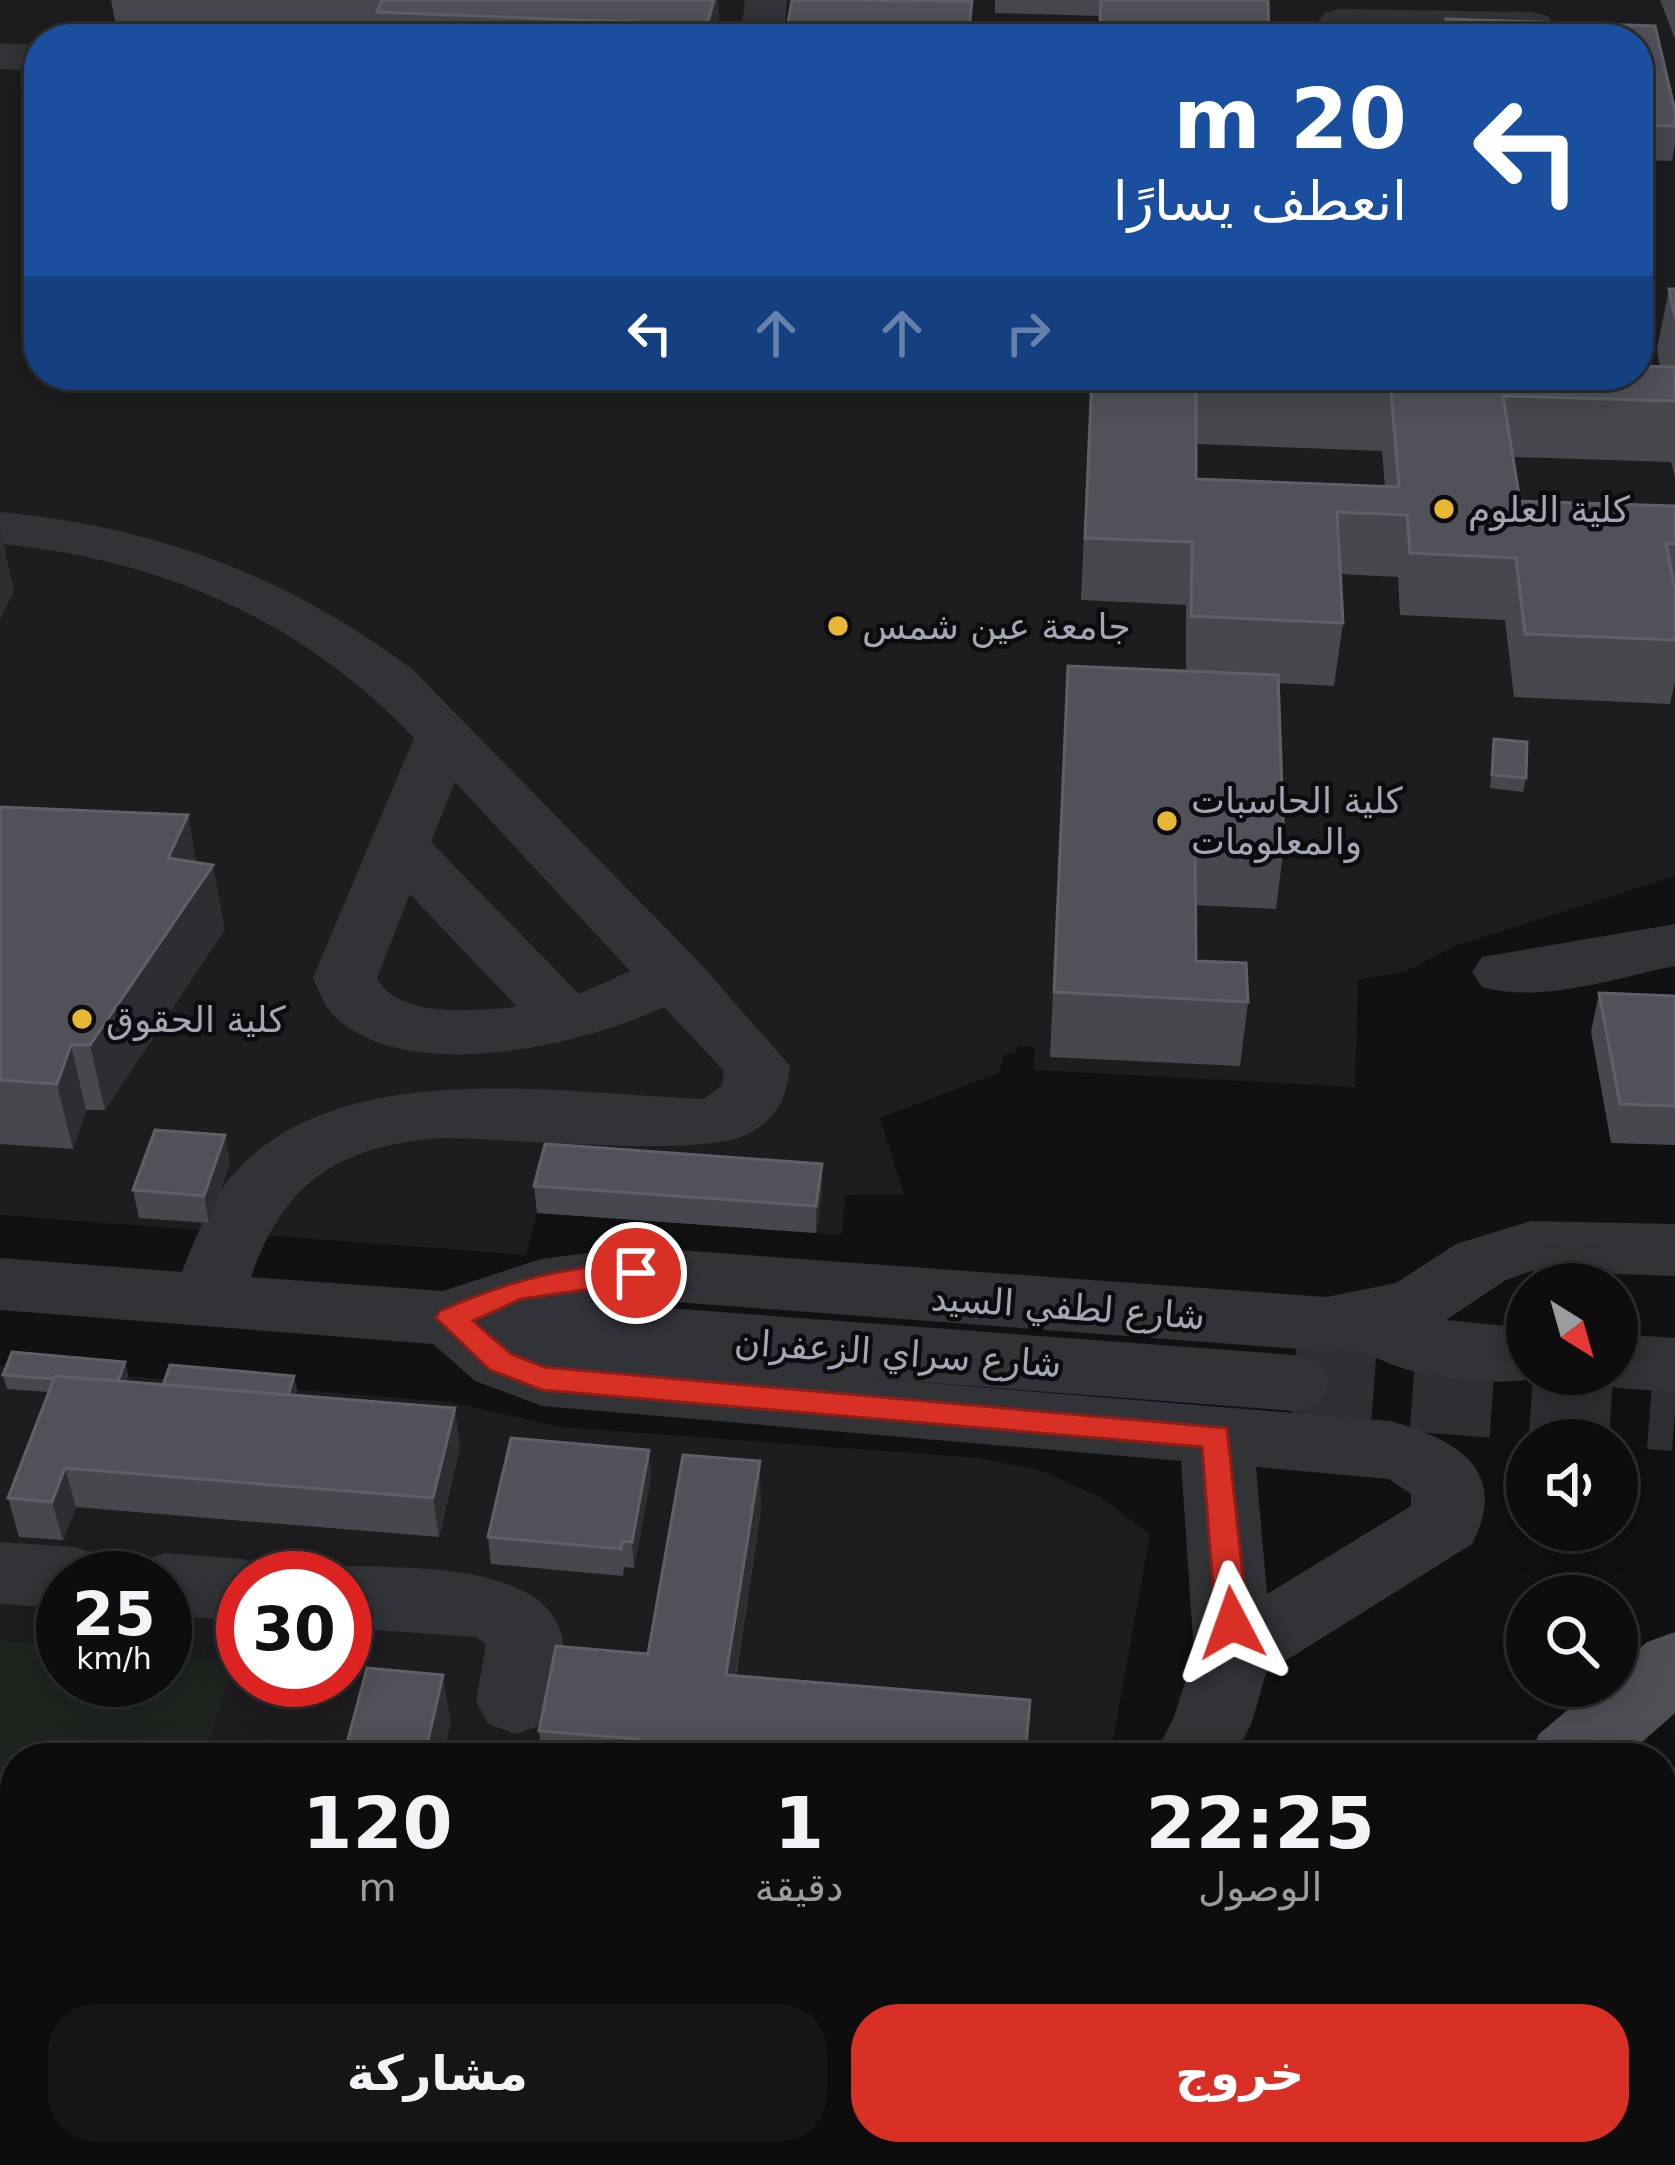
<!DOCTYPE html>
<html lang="ar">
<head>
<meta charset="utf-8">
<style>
  :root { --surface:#0d0d0e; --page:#161617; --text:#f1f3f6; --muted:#9a9c9e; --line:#2d2d2e; --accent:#d93025 }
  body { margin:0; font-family:"DejaVu Sans","Noto Sans Arabic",sans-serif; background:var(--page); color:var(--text); direction:rtl; height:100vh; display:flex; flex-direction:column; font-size:45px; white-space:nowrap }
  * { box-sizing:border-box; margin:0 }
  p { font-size:39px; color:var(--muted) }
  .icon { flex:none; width:66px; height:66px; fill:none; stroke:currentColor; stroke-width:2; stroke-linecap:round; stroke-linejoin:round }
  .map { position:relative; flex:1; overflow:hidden; direction:ltr }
  .panel { position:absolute; left:0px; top:1743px; width:1677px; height:423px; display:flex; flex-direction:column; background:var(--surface); border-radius:48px 48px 0 0; box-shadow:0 6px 30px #0003,0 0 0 3px var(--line); direction:rtl }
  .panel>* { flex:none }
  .guide { position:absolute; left:24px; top:24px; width:1629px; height:366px; border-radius:48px; box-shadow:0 6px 30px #0003,0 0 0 3px var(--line); direction:rtl; background:#1a4fa0; color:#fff; overflow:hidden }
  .needle { width:78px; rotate:143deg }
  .controls { position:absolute; left:1506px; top:1263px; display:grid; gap:24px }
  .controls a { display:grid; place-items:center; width:132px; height:132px; border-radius:50%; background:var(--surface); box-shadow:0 6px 30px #0003,0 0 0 3px var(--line); font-size:60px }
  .speed { position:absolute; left:36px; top:1551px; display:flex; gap:24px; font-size:60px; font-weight:700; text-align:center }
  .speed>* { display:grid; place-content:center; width:156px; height:156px; border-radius:50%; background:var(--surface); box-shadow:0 6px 30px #0003,0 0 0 3px var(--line); line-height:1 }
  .speed small { font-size:30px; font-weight:400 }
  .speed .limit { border:18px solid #d22; background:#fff; color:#111 }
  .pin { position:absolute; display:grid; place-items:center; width:102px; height:102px; color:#fff; margin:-51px; border:6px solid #fff; border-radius:50%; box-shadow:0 3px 12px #0007 }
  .me { position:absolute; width:132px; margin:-66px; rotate:356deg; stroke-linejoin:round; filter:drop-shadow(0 0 9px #0008) }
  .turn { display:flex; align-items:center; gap:42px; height:252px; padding:0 48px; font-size:54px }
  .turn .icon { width:156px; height:156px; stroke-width:2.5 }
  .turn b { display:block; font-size:84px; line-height:102px }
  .lanes { display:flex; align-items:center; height:114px; padding:0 48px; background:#0003; justify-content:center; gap:60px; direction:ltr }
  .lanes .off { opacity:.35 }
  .eta { display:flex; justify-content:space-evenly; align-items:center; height:204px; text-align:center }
  .eta b { font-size:72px; font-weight:800; line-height:84px }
  .button { display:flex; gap:24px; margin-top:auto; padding:24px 48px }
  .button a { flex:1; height:138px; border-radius:48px; background:var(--accent); color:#fff; font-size:48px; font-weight:800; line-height:138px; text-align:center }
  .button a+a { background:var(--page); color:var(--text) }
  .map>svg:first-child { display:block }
  .built { fill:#1d1d1f; fill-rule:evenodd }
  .green { fill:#1e251f }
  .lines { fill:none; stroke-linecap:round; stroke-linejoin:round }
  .minor-tunnel { stroke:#2e2f33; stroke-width:80; stroke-dasharray:80 39; stroke-linecap:butt }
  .minor { fill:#323337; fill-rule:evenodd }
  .major { fill:#4f5056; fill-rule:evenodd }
  .wall { fill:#47484e; fill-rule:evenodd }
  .shaded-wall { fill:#2d2e32 }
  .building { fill:#515259; stroke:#5e6067; stroke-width:3; fill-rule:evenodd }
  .route { fill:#d93025; stroke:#8d1f18; stroke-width:3 }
  .poi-dot { fill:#e8b733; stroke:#0c0c0e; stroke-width:4.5 }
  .labels { text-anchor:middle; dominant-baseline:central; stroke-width:9; stroke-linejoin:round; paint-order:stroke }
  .poi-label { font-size:36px; fill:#a3a7b3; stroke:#0c0c0e; text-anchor:start }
  .street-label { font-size:36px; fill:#a3a7b3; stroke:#0c0c0e }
</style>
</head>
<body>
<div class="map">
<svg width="1675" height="2165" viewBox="0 0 1675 2165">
  <rect width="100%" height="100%" fill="#111113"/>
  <path class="built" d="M0 0H1675V876L1455 946 1404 972 1358 980 1355 1087 1033 1070 1035 1047 1018 1046 1015 1053 1004 1055 999 1073 880 1118 904 1194 845 1195 842 1235 537 1213 526 1255 0 1215ZM39 39H1638V375H39Z
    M0 1366 451 1402 560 1427 979 1458 1042 1471 1100 1497 1150 1534 1110 1758H15V2151H837L826 2165H0ZM63 1578H165V1680H63ZM243 1578H345V1680H243Z"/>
  <path class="green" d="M0 1640 63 1646V1680H165V1656L234 1663 204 1758H15V1856L0 1855Z"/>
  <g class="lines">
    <path class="minor-tunnel" d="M1294 1383 1675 1411"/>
    <path class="minor" d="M745 0H787L784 39H740Z
      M1339 9 1533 12 1548 16 1555 25 1548 34 1533 38 1324 31 1318 22 1324 13Z
      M0 43 39 45V71L0 69Z
      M0 512C154 526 288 576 412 669L698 961 790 1066C787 1097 778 1117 750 1133 705 1160 504 1137 439 1138 339 1147 285 1180 251 1277L443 1291 541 1259 636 1247 1326 1297 1396 1283 1456 1244 1531 1221 1675 1224V1276L1532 1271 1506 1280 1446 1320 1527 1328V1374H1553C1512 1388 1450 1380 1409 1370 1379 1362 1357 1344 1326 1351L636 1299 586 1302 1294 1355 1320 1363 1330 1383 1320 1403 1294 1411 856 1377 1390 1421C1455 1439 1511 1469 1472 1544L1266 1673 1252 1722 1234 1758H1153L1174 1717 1194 1654 1181 1461 542 1406 475 1381 433 1344 0 1310V1258L182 1272C196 1236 212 1196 239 1168 348 1055 563 1094 704 1099L722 1085 724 1071 664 1007C583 1045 412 1086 336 1018 325 1008 319 991 313 978L414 738C303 620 160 559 0 544ZM455 782 630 971 579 994 431 842ZM410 894 517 1007C477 1010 399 1020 377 978ZM1256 1467 1389 1479 1411 1494V1506L1267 1594Z
      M1675 924V966C1615 978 1542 1004 1482 987L1472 972 1482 957Z
      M1617 1334 1675 1338V1392L1617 1388 1592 1380 1588 1374H1617Z
      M0 1542 75 1547 102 1556 113 1578H63V1608L0 1604Z
      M165 1553 243 1559 270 1568 275 1578H243V1621L165 1615V1578H130L138 1562Z
      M345 1566C451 1568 623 1566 544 1724L516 1734 488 1724 476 1701 486 1644 475 1637 345 1628V1578H316Z
      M1675 1922V2007L1662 2012V1927Z
      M865 2151H959L952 2165H859Z
      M1453 2151H1550L1543 2165H1447Z"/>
    <path class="major" d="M1675 1632V1713L1624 1758H1528L1539 1734 1596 1686H1617V1668L1647 1642Z
      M1150 2151H1246L1239 2165H1144Z"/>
  </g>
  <path class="wall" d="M111 0H718L719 28 716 39H332L117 31Z
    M995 0H1268L1100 16 995 13Z
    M1660 0H1675V39Z
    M972 1 970 39H786V34Z
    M1446 19 1655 26 1675 111V144L1672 161 1638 160V39H1443Z
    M1638 289 1646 290 1641 314H1638Z
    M1669 289H1675V477L1671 462 1513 457 1520 501 1675 506V682L1670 704 1514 697 1505 620 1400 615 1398 577 1340 574 1343 623 1334 686 1278 683 1284 845 1276 909 1195 905 1196 961 1248 1002 1240 1066 1050 1057 1068 666 1186 671V605L1081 600 1091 375H1638L1660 367 1657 349ZM1196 444 1382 451 1385 487 1196 479Z
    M1494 739 1526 778 1523 792 1490 788Z
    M0 807 188 815 196 862 225 929 105 1110H86L73 1149 0 1144Z
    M1599 993 1675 996V1145L1611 1143 1591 1032Z
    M230 1162 209 1223 139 1218 133 1190Z
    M534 1186 822 1191 816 1233 537 1213Z
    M125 1362 128 1376 126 1382 297 1390 295 1395 460 1447 439 1537 76 1507 63 1540 19 1537 8 1498 48 1392 7 1389 3 1375Z
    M651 1477 634 1568 624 1567 623 1576 491 1564 488 1537Z
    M761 1510 736 1676 1025 1758H542L539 1731 648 1654Z
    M0 1858 15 1859V1987L0 1985Z"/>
  <path class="shaded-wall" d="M714 0H718L719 28 716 39H707V25Z
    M0 528 14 591 0 620Z
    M188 815 199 879 213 865 225 929 105 1110 90 1045Z
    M71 1045 86 1110 73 1149 57 1084Z
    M225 1135 230 1162 209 1223 204 1196Z
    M822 1164V1191L816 1233V1206Z
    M125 1362 128 1376 120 1398 116 1384Z
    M294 1376 297 1390 288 1417 285 1403Z
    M455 1408 460 1447 439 1537 433 1498Z
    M649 1450 651 1477 634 1568 632 1542Z
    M760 1461 761 1510 728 1723 726 1675Z
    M65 1468 76 1507 63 1540 52 1502Z
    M443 1675 451 1723 442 1758H424Z
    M335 2151H356L353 2165H332Z"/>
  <path class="building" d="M382 0H714L707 25 377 12Z
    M792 0 972 1 968 39H868V37L786 34Z
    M1101 0H1268L1269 39H1099Z
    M1446 19 1655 26 1675 111V126L1638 125V39H1448Z
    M1638 254 1646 290 1638 289Z
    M1669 289H1675V318Z
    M1638 366 1675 367V401L1503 396 1520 501 1675 506V544L1666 543 1675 591V640L1525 634 1516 558 1410 553 1407 515 1337 512 1343 623 1191 616 1192 542 1085 538 1092 375H1638ZM1196 383 1391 390 1399 487 1196 479Z
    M1068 666 1278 675 1284 845 1195 840 1196 961 1246 963 1248 1002 1054 992Z
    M1494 739 1527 742 1526 778 1492 775Z
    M0 807 188 815 168 858 213 865 90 1045H71L57 1084 0 1080Z
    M1599 993 1675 996V1106L1620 1104Z
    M155 1130 225 1135 204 1196 133 1190Z
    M545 1144 589 1147 822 1164 816 1206 534 1186Z
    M12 1352 125 1362 118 1381 55 1376 53 1379 3 1375Z
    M170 1365 294 1376 288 1395 163 1385Z
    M55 1376 455 1408 433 1498 65 1468 52 1502 8 1498Z
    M511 1438 649 1450 632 1542 622 1541 621 1549 488 1537Z
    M683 1455 760 1461 726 1675 1030 1700 1025 1758H802L715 1751 714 1758H634L638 1739 539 1731 556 1646 648 1654Z
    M367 1668 443 1675 424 1758H343Z
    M0 1858 15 1859V1942L0 1940Z
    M244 2151H335L332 2165H240Z"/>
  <path class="route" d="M636 1262 646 1266 651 1273 646 1281 521 1299 473 1321 511 1354 544 1367 1227 1428 1248 1623 1244 1632 1232 1636 1221 1632 1216 1623 1202 1447 542 1390 490 1370 436 1318 440 1311C510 1280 561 1268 636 1262Z"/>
  <g class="poi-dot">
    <circle cx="1444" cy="509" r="12"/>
    <circle cx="838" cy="626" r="12"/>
    <circle cx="1167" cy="821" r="12"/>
    <circle cx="82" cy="1019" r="12"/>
  </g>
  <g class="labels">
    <g class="poi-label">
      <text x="1468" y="509">كلية العلوم</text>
      <text x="862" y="626">جامعة عين شمس</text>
      <text x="1191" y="800">كلية الحاسبات<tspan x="1191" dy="41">والمعلومات</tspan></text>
      <text x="106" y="1019">كلية الحقوق</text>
    </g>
    <g class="street-label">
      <text transform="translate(1068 1307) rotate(4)">شارع لطفي السيد</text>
      <text transform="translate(898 1353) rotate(4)">شارع سراي الزعفران</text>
    </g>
  </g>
</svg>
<div class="controls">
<a><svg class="needle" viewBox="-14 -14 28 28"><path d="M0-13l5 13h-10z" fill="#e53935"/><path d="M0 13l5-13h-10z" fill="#9a9c9e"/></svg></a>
<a><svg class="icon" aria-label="sound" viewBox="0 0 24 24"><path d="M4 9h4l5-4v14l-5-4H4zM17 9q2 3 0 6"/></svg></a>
<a><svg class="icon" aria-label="search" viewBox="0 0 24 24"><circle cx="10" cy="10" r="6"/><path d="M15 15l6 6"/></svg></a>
</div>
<div class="speed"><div>25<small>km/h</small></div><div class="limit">30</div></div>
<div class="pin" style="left:636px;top:1273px;background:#d93025"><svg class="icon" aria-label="arrive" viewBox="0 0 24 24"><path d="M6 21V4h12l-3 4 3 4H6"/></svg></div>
<svg class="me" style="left:1232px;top:1623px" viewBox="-20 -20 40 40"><path d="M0-17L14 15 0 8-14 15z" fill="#d93025" stroke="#fff" stroke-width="4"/></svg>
<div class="guide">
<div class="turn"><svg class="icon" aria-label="left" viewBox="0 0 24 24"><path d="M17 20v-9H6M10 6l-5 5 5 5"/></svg><div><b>20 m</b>انعطف يسارًا</div></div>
<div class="lanes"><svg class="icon" aria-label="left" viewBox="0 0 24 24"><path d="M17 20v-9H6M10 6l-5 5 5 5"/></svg><svg class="icon off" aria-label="ahead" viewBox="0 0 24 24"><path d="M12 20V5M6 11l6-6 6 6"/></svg><svg class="icon off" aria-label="ahead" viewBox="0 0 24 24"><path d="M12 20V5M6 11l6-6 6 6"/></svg><svg class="icon off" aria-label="right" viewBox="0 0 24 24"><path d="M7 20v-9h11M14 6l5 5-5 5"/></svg></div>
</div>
<section class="panel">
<div class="eta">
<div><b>22:25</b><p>الوصول</p></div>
<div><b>1</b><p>دقيقة</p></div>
<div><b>120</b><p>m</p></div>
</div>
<div class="button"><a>خروج</a><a>مشاركة</a></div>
</section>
</div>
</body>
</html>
